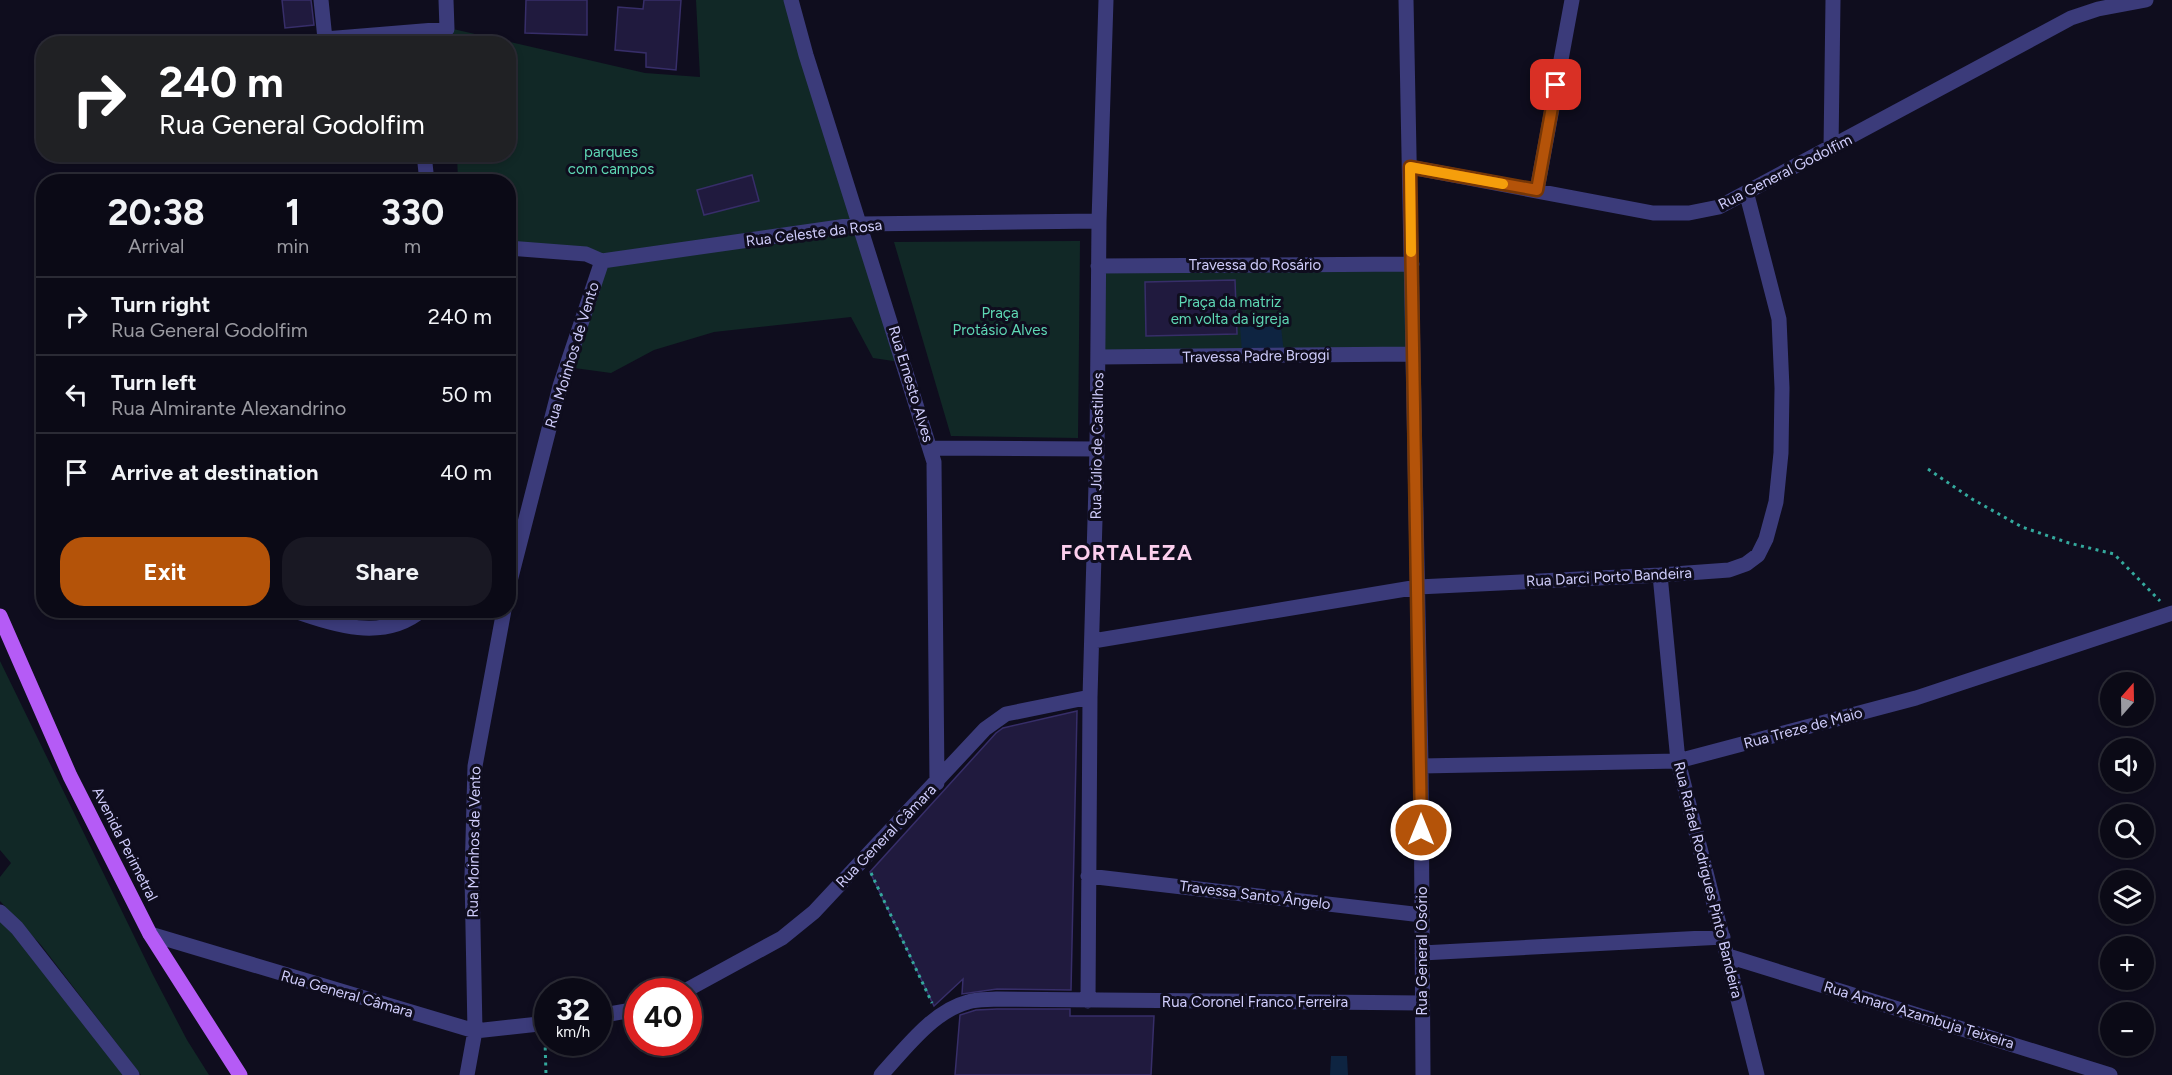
<!DOCTYPE html>
<html lang="en">
<head>
<meta charset="utf-8">
<style>
  :root { --surface:#0b0a16; --page:#191823; --text:#f1f3f6; --muted:#9a9aa1; --line:#2b2b35; --accent:#b45309 }
  body { margin:0; font-family:Figtree,sans-serif; background:var(--page); color:var(--text); height:100vh; display:flex; flex-direction:column; font-size:22px; white-space:nowrap }
  * { box-sizing:border-box; margin:0 }
  p { font-size:20px; color:var(--muted) }
  .icon { flex:none; width:33px; height:33px; fill:none; stroke:currentColor; stroke-width:2; stroke-linecap:round; stroke-linejoin:round }
  .map { position:relative; flex:1; overflow:hidden }
  .details { position:absolute; left:36px; top:174px; width:480px; height:444px; display:flex; flex-direction:column; background:var(--surface); border-radius:24px; box-shadow:0 3px 9px #0003,0 0 0 2px var(--line) }
  .details>* { flex:none }
  .guide { position:absolute; left:36px; top:36px; width:480px; height:126px; border-radius:24px; box-shadow:0 3px 9px #0003,0 0 0 2px var(--line); background:#202124; color:#fff; overflow:hidden }
  .needle { width:39px; rotate:20deg }
  .fabs { position:absolute; left:2100px; top:672px; display:grid; gap:12px }
  .fabs a { display:grid; place-items:center; width:54px; height:54px; border-radius:50%; background:var(--surface); box-shadow:0 3px 9px #0003,0 0 0 2px var(--line); font-size:30px }
  .speed { position:absolute; left:534px; top:978px; display:flex; gap:12px; font-size:30px; font-weight:700; text-align:center }
  .speed>* { display:grid; place-content:center; width:78px; height:78px; border-radius:50%; background:var(--surface); box-shadow:0 3px 9px #0003,0 0 0 2px var(--line); line-height:1 }
  .speed small { font-size:15px; font-weight:400 }
  .speed .limit { border:9px solid #d22; background:#fff; color:#111 }
  .pin { position:absolute; display:grid; place-items:center; width:51px; height:51px; color:#fff; margin:-26px; border-radius:12px; box-shadow:0 3px 9px #0006 }
  .me { position:absolute; width:66px; margin:-33px; rotate:0deg; stroke-linejoin:round; filter:drop-shadow(0 0 4px #0008) }
  .turn { display:flex; align-items:center; gap:21px; height:126px; padding:0 24px; font-size:27px }
  .turn .icon { width:78px; height:78px; stroke-width:2.5 }
  .turn b { display:block; font-size:42px; line-height:51px }
  .eta { display:flex; justify-content:space-evenly; align-items:center; height:102px; text-align:center }
  .eta b { font-size:36px; font-weight:700; line-height:42px }
  .action { display:flex; gap:12px; margin-top:auto; padding:12px 24px }
  .action a { flex:1; height:69px; border-radius:24px; background:var(--accent); color:#fff; font-size:24px; font-weight:700; line-height:69px; text-align:center }
  .action a+a { background:var(--page); color:var(--text) }
  ul { padding:0; list-style:none }
  li { display:flex; align-items:center; gap:18px; height:78px; padding:0 24px; border-top:2px solid var(--line) }
  li div { flex:1 }
  li b { display:block; font-size:22px }
  li em { font-style:normal }
  .map>svg:first-child { display:block }
  .green { fill:#112826 }
  .water { fill:#0e2441 }
  .building { fill:#201a3e; stroke:#372e69; stroke-width:1.5 }
  .lines { fill:none; stroke-linecap:round; stroke-linejoin:round }
  .path { stroke:#34a99d; stroke-width:3; stroke-dasharray:3 4.5; stroke-linecap:butt }
  .minor { stroke:#3b3b7a; stroke-width:15 }
  .major { stroke:#b55bf6; stroke-width:15 }
  .route-casing { stroke:#753606; stroke-width:15 }
  .route { stroke:#b45309; stroke-width:10 }
  .slow { stroke:#f59e0b; stroke-width:10 }
  .labels { text-anchor:middle; dominant-baseline:central; stroke-width:6; stroke-linejoin:round; paint-order:stroke }
  .park-label { font-size:15px; fill:#5ed7b4; stroke:#0f0d1e }
  .street-label { font-size:15px; fill:#d0cdfc; stroke:#0f0d1e }
  .district-label { font-size:21px; font-weight:bold; letter-spacing:1.5px; fill:#fccfee; stroke:#0f0d1e }
</style>
</head>
<body>
<div class="map">
<svg width="2172" height="1075" viewBox="0 0 2172 1075">
  <rect width="100%" height="100%" fill="#0f0d1e"/>
  <path class="green" d="M696 0H787L856 222 602 257 509 246 508 182 458 181 457 155 508 154V44L453 43V29L645 73 700 77Z
    M860 226 900 362 873 358 851 317 714 332 654 350 611 373 567 367 603 262Z
    M1080 241 1078 438 951 436 894 242Z
    M1409 266 1411 353 1100 356 1099 267Z
    M0 661 153 975 187 1040 209 1075H141L41 945 0 901V877L11 863 0 850Z
    M0 917 126 1075H0Z"/>
  <path class="water" d="M1240 326 1281 327 1284 353 1242 352Z
    M1331 1056H1347L1348 1075H1330Z"/>
  <path class="building" d="M282 0H311L314 25 285 28Z
    M526 0H587V35L525 33Z
    M644 0H681L676 70 646 67V53L615 50 618 7 643 9Z
    M752 175 759 201 704 215 697 190Z
    M1235 280 1237 334 1146 336 1145 282Z
    M1077 711 1071 990 997 989 962 994 963 979 934 1006 870 872 996 733 1003 728Z
    M997 1009H1070V1016H1154L1151 1075H955L960 1015 976 1010Z"/>
  <g class="lines">
    <path class="path" d="M1928 469 1972 499 2022 527 2069 543 2114 554 2160 601
      M871 873 932 1003
      M545 1040 546 1075"/>
    <path class="minor" d="M321 0 325 39 447 29 446 0
      M791 0 806 55 934 462 937 783
      M1406 0 1421 766 1423 1075
      M1831 149 1833 0
      M424 154 427 182
      M1410 167 1653 213H1689L1719 207 2071 18 2098 9 2146 0
      M1537 190 1572 0
      M508 248 586 254 602 261
      M602 261 861 224 1099 221
      M1098 266 1412 264
      M1099 357 1413 354
      M931 448 1097 449
      M1660 575 1678 761 1757 1075
      M508 589 560 386 602 261
      M292 610C333 625 384 642 422 610
      M1093 641 1418 587 1660 575 1729 570 1746 564 1758 555 1766 539 1776 502 1781 453 1782 388 1779 319 1747 195
      M1421 766 1678 761 1916 698 2172 613
      M1088 876 1422 915
      M0 912 17 928 132 1075
      M150 934 475 1031 548 1023
      M1422 953 1723 937
      M1728 956 2110 1075
      M683 992 782 938 814 912 985 729 1006 714 1090 697
      M1088 1001 1090 697 1097 449 1099 221 1106 0
      M598 1016 638 1009
      M467 1075 475 1031 472 876 475 766 504 610
      M881 1075C905 1049 933 1011 968 1002 977 999 988 1000 997 999L1422 1003"/>
    <path class="major" d="M0 616 70 776 150 934 240 1075"/>
  </g>
  <g class="lines">
    <defs>
      <path id="route" d="M1421 830 1410 167 1537 190 1556 85"/>
    </defs>
    <use href="#route" class="route-casing"/>
    <use href="#route" class="route"/>
    <path class="slow" d="M1411 252 1410 167 1503 184"/>
  </g>
  <g class="labels">
    <g class="park-label">
      <text x="611" y="152">parques<tspan x="611" dy="17">com campos</tspan></text>
      <text x="1230" y="302">Praça da matriz<tspan x="1230" dy="17">em volta da igreja</tspan></text>
      <text x="1000" y="313">Praça<tspan x="1000" dy="17">Protásio Alves</tspan></text>
    </g>
    <g class="street-label">
      <text transform="translate(1785 172) rotate(-27)">Rua General Godolfim</text>
      <text transform="translate(814 233) rotate(-7)">Rua Celeste da Rosa</text>
      <text x="1255" y="265">Travessa do Rosário</text>
      <text transform="translate(572 355) rotate(-73)">Rua Moinhos de Vento</text>
      <text transform="translate(1256 356) rotate(-1)">Travessa Padre Broggi</text>
      <text transform="translate(911 384) rotate(73)">Rua Ernesto Alves</text>
      <text transform="translate(1097 446) rotate(-89)">Rua Júlio de Castilhos</text>
      <text transform="translate(1609 577) rotate(-3)">Rua Darci Porto Bandeira</text>
      <text transform="translate(1803 728) rotate(-15)">Rua Treze de Maio</text>
      <text transform="translate(886 836) rotate(-46)">Rua General Câmara</text>
      <text transform="translate(474 842) rotate(-89)">Rua Moinhos de Vento</text>
      <text transform="translate(125 844) rotate(63)">Avenida Perimetral</text>
      <text transform="translate(1708 880) rotate(76)">Rua Rafael Rodrigues Pinto Bandeira</text>
      <text transform="translate(1255 895) rotate(7)">Travessa Santo Ângelo</text>
      <text transform="translate(1422 951) rotate(-90)">Rua General Osório</text>
      <text transform="translate(347 994) rotate(16)">Rua General Câmara</text>
      <text x="1255" y="1002">Rua Coronel Franco Ferreira</text>
      <text transform="translate(1919 1015) rotate(17)">Rua Amaro Azambuja Teixeira</text>
    </g>
    <g class="district-label">
      <text x="1127" y="552">FORTALEZA</text>
    </g>
  </g>
</svg>
<div class="fabs">
<a><svg class="needle" viewBox="-14 -14 28 28"><path d="M0-13l5 13h-10z" fill="#e53935"/><path d="M0 13l5-13h-10z" fill="#9a9aa1"/></svg></a>
<a><svg class="icon" aria-label="sound" viewBox="0 0 24 24"><path d="M4 9h4l5-4v14l-5-4H4zM17 9q2 3 0 6"/></svg></a>
<a><svg class="icon" aria-label="search" viewBox="0 0 24 24"><circle cx="10" cy="10" r="6"/><path d="M15 15l6 6"/></svg></a>
<a><svg class="icon" aria-label="layers" viewBox="0 0 24 24"><path d="M12 4l9 5-9 5-9-5zM3 14l9 5 9-5"/></svg></a>
<a>+</a>
<a>−</a>
</div>
<div class="speed"><div>32<small>km/h</small></div><div class="limit">40</div></div>
<div class="pin" style="left:1556px;top:85px;background:#d93025"><svg class="icon" aria-label="arrive" viewBox="0 0 24 24"><path d="M6 21V4h12l-3 4 3 4H6"/></svg></div>
<svg class="me" style="left:1421px;top:830px" viewBox="-20 -20 40 40"><circle r="17" fill="#b45309" stroke="#fff" stroke-width="3"/><path d="M0-11L8 9 0 5-8 9z" fill="#fff"/></svg>
<div class="guide">
<div class="turn"><svg class="icon" aria-label="right" viewBox="0 0 24 24"><path d="M7 20v-9h11M14 6l5 5-5 5"/></svg><div><b>240 m</b>Rua General Godolfim</div></div>
</div>
<section class="details">
<div class="eta">
<div><b>20:38</b><p>Arrival</p></div>
<div><b>1</b><p>min</p></div>
<div><b>330</b><p>m</p></div>
</div>
<ul>
<li><svg class="icon" aria-label="right" viewBox="0 0 24 24"><path d="M7 20v-9h11M14 6l5 5-5 5"/></svg><div><b>Turn right</b><p>Rua General Godolfim</p></div><em>240 m</em></li>
<li><svg class="icon" aria-label="left" viewBox="0 0 24 24"><path d="M17 20v-9H6M10 6l-5 5 5 5"/></svg><div><b>Turn left</b><p>Rua Almirante Alexandrino</p></div><em>50 m</em></li>
<li><svg class="icon" aria-label="arrive" viewBox="0 0 24 24"><path d="M6 21V4h12l-3 4 3 4H6"/></svg><div><b>Arrive at destination</b></div><em>40 m</em></li>
</ul>
<div class="action"><a>Exit</a><a>Share</a></div>
</section>
</div>
</body>
</html>
